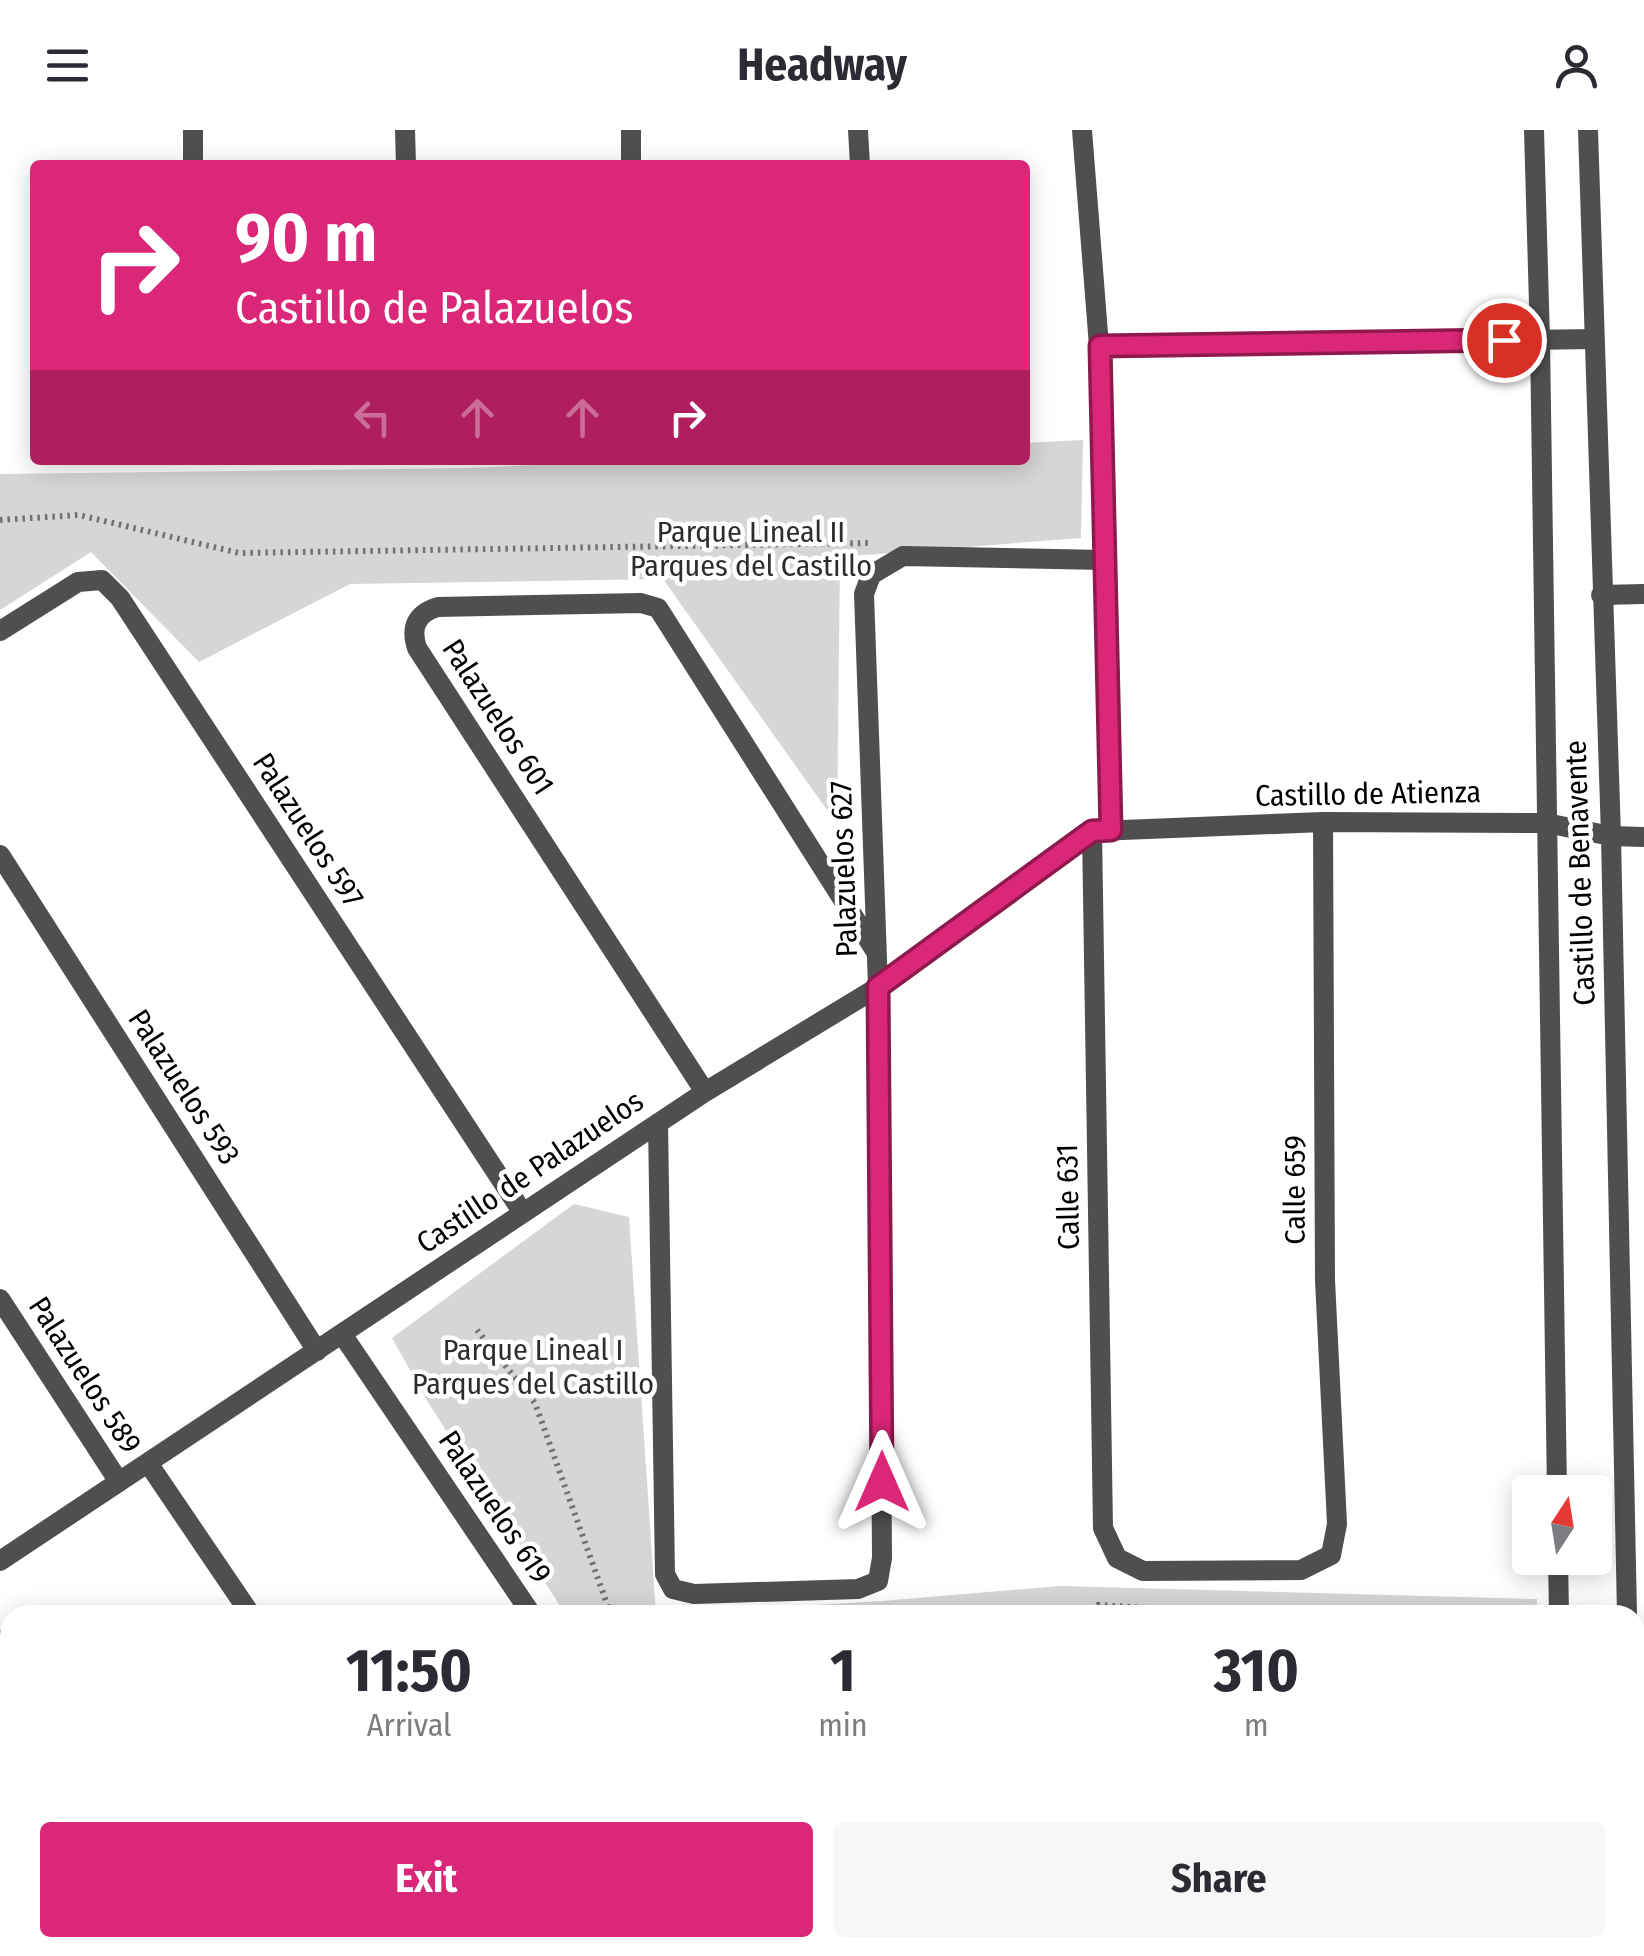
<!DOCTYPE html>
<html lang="en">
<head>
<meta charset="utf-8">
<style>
  :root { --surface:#fff; --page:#f7f7f7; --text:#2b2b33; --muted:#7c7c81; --accent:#db2777 }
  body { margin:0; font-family:"Fira Sans Condensed",sans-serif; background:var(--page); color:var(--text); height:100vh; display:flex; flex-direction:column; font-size:38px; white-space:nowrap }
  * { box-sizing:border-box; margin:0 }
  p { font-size:32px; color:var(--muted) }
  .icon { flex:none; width:55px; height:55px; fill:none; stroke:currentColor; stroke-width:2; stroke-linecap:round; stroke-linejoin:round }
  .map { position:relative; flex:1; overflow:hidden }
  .panel { position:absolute; left:0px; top:1475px; width:1645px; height:352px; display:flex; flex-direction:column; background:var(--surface); border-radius:30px 30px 0 0; box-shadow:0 5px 25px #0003 }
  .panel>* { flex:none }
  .top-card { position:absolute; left:30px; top:30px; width:1000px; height:305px; border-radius:10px; box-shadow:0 5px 25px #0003; background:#db2777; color:#fff; overflow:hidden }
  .needle { width:65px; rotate:12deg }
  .buttons { position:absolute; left:1512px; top:1345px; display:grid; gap:20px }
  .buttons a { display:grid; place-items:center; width:100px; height:100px; border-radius:10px; background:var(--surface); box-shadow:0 5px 25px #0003; font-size:50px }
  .pin { position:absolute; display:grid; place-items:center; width:85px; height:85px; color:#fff; margin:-42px; border:5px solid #fff; border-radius:50%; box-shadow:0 2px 10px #0007 }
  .me { position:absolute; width:110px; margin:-55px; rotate:0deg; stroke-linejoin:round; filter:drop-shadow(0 0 8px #0008) }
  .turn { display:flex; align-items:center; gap:35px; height:210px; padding:0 40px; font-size:45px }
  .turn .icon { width:130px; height:130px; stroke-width:2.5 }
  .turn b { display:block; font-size:70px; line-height:85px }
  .lanes { display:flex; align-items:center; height:95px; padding:0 40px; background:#0003; justify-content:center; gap:50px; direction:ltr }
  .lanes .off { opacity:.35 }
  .eta { display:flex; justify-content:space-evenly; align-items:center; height:170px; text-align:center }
  .eta b { font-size:60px; font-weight:700; line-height:70px }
  .action { display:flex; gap:20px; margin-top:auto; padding:20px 40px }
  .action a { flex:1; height:115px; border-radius:10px; background:var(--accent); color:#fff; font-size:40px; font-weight:700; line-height:115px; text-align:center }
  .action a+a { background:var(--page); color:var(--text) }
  header { display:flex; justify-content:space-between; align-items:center; height:130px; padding:0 40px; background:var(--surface); font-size:45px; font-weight:700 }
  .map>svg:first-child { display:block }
  .green { fill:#d6d6d6 }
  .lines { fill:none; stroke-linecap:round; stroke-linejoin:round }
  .path { stroke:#717171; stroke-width:6; stroke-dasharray:2.5 5; stroke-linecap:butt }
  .minor { stroke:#4f4f4f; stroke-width:20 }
  .tertiary { stroke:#4f4f4f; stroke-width:20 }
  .route-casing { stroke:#8e194d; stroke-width:25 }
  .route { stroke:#db2777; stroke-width:18 }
  .labels { text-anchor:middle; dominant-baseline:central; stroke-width:9; stroke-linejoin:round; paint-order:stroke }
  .park-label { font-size:30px; fill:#2d2d2d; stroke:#fff }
  .street-label { font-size:30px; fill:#000; stroke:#fff }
</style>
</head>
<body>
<header><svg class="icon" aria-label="menu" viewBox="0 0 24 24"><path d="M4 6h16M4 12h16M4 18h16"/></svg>Headway<svg class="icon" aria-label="person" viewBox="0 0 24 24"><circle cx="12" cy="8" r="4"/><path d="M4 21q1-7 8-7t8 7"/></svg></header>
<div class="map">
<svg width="1644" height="1826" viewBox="0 0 1644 1826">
  <rect width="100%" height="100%" fill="#fff"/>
  <path class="green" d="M1083 310 1081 408 840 427 837 694 663 449 350 454 199 532 91 422 0 480V344L469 338 648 330H1025V313Z
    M574 1074 629 1087 656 1484 882 1471 1061 1456 1537 1469V1485H566L429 1274 392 1208Z
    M488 1818H727V1826H475Z"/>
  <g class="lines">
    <path class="path" d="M0 390 79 385 239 423 869 413
      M477 1200 535 1273 611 1485
      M1086 1485 1098 1475 1263 1485
      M515 1826 519 1818
      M640 1826 645 1818"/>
    <path class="minor" d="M193 0V35
      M405 0 406 35
      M631 0V35
      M858 0 860 35
      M1082 0 1099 216 1111 700
      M1099 216 1594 209
      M1601 465 1644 464
      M0 501 78 452 102 450 120 468 523 1083
      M1092 701 1103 1398 1117 1428 1143 1441 1301 1440 1331 1425 1337 1394 1325 1150 1323 692
      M1098 701 1323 692 1546 693 1611 706 1644 707
      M0 725 317 1221
      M705 962 417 518C410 497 417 483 438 477L641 473 658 478 876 822
      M658 993 665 1444 673 1459 694 1464 858 1459 878 1451 882 1428 878 857 864 464 871 445 903 426 1104 430
      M0 1169 119 1352
      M342 1204 532 1485
      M148 1333 251 1485
      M0 1431 705 962 878 857 1092 701
      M0 1510 10 1525
      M205 1818 210 1826
      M759 1818 765 1826
      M1019 1818 1024 1826
      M1274 1818 1280 1826
      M1546 1818 1552 1826
      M423 1826 436 1818"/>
    <path class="tertiary" d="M1534 0 1540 210 1557 1362
      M1588 0 1611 706 1627 1485
      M1558 1428 1559 1485
      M1635 1815 1639 1826
      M1571 1818V1826"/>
  </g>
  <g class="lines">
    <defs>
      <path id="route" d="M882 1352 878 857 1092 701 1111 700 1100 216 1504 210"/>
    </defs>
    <use href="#route" class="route-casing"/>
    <use href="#route" class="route"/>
  </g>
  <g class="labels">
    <g class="park-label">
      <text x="751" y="402">Parque Lineal II<tspan x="751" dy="34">Parques del Castillo</tspan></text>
      <text x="533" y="1220">Parque Lineal I<tspan x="533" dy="34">Parques del Castillo</tspan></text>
    </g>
    <g class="street-label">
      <text transform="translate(498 587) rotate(57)">Palazuelos 601</text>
      <text transform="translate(1368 664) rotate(-1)">Castillo de Atienza</text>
      <text transform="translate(308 700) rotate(57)">Palazuelos 597</text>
      <text transform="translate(844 739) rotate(-92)">Palazuelos 627</text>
      <text transform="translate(1580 743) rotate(-92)">Castillo de Benavente</text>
      <text transform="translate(184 957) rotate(57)">Palazuelos 593</text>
      <text transform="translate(530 1042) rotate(-34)">Castillo de Palazuelos</text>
      <text transform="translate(1295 1060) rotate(-90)">Calle 659</text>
      <text transform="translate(1068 1067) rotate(-91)">Calle 631</text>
      <text transform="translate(85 1245) rotate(57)">Palazuelos 589</text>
      <text transform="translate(495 1377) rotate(56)">Palazuelos 619</text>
    </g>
  </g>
</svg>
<div class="buttons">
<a><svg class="needle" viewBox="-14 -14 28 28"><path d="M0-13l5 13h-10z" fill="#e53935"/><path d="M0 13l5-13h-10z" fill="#7c7c81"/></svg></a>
</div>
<div class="pin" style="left:1504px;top:210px;background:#d93025"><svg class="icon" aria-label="arrive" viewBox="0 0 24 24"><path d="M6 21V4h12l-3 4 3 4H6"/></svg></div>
<svg class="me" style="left:882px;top:1352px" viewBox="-20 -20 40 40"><path d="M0-17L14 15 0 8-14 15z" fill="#db2777" stroke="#fff" stroke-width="4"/></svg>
<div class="top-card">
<div class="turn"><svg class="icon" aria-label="right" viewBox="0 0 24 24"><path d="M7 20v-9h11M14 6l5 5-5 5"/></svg><div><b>90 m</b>Castillo de Palazuelos</div></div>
<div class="lanes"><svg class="icon off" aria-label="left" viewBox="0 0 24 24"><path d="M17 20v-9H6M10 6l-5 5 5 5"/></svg><svg class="icon off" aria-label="ahead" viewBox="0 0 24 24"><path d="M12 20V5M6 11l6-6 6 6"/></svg><svg class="icon off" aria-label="ahead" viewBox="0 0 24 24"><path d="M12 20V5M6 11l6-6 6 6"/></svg><svg class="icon" aria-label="right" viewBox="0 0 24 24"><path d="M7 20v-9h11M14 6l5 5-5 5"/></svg></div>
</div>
<section class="panel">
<div class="eta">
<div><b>11:50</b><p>Arrival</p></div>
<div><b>1</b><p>min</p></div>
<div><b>310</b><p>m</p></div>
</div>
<div class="action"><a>Exit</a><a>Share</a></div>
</section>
</div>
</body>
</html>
